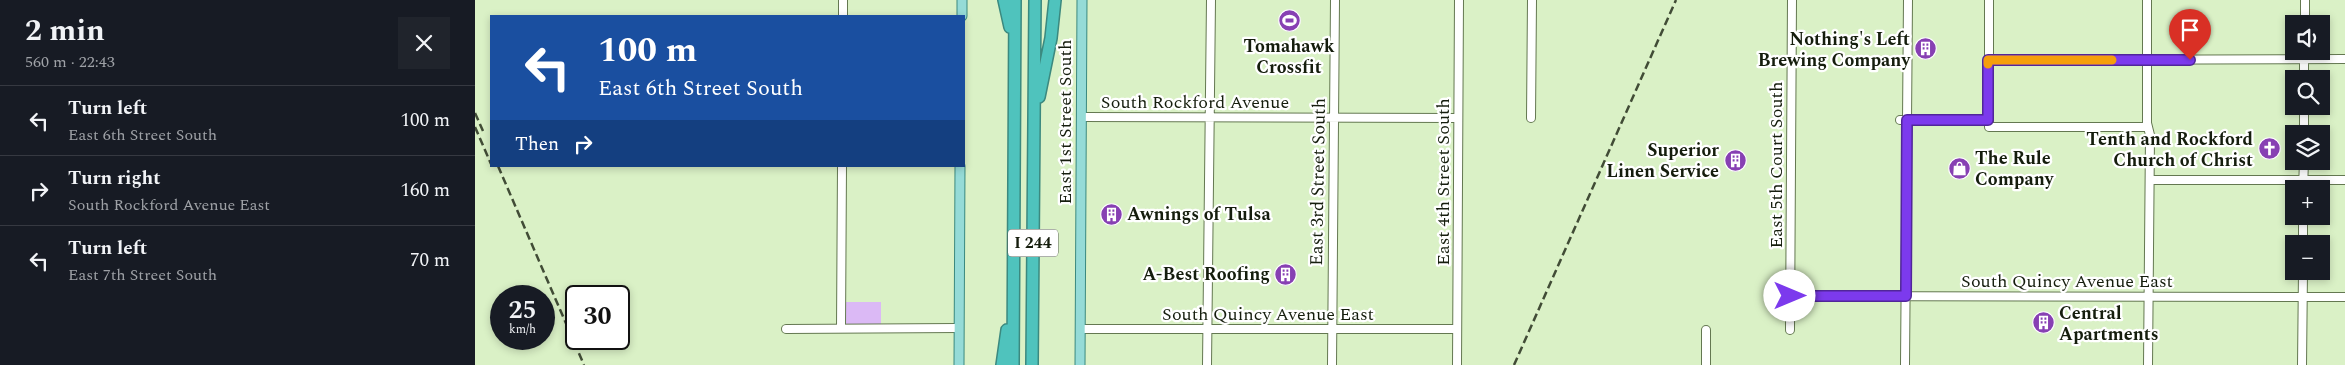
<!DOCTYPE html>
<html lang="en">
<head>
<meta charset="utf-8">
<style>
  :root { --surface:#171b24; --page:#20242c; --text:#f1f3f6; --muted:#9ea1a6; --line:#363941 }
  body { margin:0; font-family:Spectral,serif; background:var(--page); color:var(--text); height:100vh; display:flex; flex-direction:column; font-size:19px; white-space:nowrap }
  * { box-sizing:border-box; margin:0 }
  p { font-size:16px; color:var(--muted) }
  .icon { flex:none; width:28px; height:28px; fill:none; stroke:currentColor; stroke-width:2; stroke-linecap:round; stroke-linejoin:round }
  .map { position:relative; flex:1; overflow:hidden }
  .drawer { display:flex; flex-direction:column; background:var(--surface); width:475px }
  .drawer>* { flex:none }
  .guide { position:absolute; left:15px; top:15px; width:475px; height:152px; border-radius:0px; box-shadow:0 2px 8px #0003; background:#1a4fa0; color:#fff; overflow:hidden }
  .buttons { position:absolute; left:1810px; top:15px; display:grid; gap:10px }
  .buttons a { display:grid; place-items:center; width:45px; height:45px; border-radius:0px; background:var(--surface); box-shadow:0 2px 8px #0003; font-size:25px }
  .speed { position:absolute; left:15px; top:285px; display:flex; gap:10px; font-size:25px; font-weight:700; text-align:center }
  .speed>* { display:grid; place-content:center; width:65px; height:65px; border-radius:50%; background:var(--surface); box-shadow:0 2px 8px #0003; line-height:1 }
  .speed small { font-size:12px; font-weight:400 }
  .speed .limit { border:2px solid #111; border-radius:8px; background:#fff; color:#111 }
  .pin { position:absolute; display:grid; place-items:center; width:42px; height:42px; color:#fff; margin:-51px -21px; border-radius:50% 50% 50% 0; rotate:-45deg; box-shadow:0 0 5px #0007 }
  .pin .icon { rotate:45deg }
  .me { position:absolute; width:55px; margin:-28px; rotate:90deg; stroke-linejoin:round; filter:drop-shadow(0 0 4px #0008) }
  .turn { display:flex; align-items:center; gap:18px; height:105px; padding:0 25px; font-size:22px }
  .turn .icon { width:65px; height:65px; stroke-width:2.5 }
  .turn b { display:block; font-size:35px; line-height:42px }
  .then { display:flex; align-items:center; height:48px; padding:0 25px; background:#0003; gap:10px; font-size:19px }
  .round { display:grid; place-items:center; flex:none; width:52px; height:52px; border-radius:0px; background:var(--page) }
  .overview { display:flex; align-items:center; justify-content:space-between; height:85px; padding:0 25px }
  h1 { font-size:30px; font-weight:700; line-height:38px }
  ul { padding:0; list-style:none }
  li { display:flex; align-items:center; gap:15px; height:70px; padding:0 25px; border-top:1px solid var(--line) }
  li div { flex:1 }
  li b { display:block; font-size:19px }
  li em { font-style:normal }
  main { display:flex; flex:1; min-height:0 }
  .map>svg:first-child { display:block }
  .green { fill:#dbb9f5 }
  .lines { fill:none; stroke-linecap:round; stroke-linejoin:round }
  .minor-casing { stroke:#647851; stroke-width:10 }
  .major-casing { stroke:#3b897f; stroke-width:11 }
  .highway-casing { stroke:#3b897f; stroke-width:14 }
  .minor { stroke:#fff; stroke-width:8 }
  .major { stroke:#95dbd7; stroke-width:9 }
  .highway { stroke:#4fc3bd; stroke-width:11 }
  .rail { stroke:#414c36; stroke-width:2.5; stroke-dasharray:8 4; stroke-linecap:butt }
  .route-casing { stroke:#51269a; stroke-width:12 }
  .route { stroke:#7c3aed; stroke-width:9 }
  .slow { stroke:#f59e0b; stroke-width:9 }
  .labels { text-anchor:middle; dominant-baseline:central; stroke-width:4.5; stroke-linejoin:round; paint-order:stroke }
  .shield { fill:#fff; stroke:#5b6156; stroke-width:1 }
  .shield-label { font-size:16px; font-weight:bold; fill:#151d0d }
  .poi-label { font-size:18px; font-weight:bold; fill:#151d0d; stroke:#fff; text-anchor:end }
  .street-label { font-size:18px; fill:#151d0d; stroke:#fff }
</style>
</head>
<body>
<main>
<section class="drawer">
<div class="overview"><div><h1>2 min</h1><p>560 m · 22:43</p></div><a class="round"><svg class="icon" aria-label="close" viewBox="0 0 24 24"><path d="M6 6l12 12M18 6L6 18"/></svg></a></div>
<ul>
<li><svg class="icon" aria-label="left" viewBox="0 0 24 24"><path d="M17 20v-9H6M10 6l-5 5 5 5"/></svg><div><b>Turn left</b><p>East 6th Street South</p></div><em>100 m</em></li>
<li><svg class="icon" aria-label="right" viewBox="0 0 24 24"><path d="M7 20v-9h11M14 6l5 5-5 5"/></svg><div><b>Turn right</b><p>South Rockford Avenue East</p></div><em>160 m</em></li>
<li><svg class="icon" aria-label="left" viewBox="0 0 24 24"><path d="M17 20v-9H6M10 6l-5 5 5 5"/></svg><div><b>Turn left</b><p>East 7th Street South</p></div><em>70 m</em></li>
</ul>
</section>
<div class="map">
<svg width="1870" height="365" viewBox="0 0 1870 365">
  <rect width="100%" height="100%" fill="#daf1c6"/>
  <path class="green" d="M370 302H406V324H371Z"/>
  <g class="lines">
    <defs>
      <path id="minor" d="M1514 0V127H1673
        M1672 0V123L1675 135 1673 365
        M368 16V0
        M1830 24V0
        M1513 60 1870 59
        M1829 79V51
        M607 117 983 118
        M1056 118 1057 0
        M1425 120H1513
        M1829 134V106
        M1675 180H1870
        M1828 189 1829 161
        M1828 244V216
        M1315 296 1870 297
        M366 328 367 166
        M311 329 484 328
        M605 329H982
        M1315 330 1317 0
        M732 365 736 0
        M857 365 860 0
        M982 365 984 0
        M1231 365V330
        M1430 365 1433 0
        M1827 365 1828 271"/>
      <path id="major" d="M487 16V0
        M484 365 485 166
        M605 365 607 0"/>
      <path id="highway" d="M529 0 535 27
        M564 97 576 38 580 0
        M527 365 532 330
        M538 365 540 0
        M557 365 560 0"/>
    </defs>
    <use href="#minor" class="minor-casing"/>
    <use href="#major" class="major-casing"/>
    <use href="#highway" class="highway-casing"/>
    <use href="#minor" class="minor"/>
    <use href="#major" class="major"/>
    <use href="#highway" class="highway"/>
    <path class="rail" d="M0 113 8 131
      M0 127 16 164
      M23 166 109 365
      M1039 365 1201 0"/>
  </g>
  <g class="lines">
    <defs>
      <path id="route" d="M1315 296H1431L1432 120H1513V60H1715"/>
    </defs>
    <use href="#route" class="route-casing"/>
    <use href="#route" class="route"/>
    <path class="slow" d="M1513 64V60H1637"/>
  </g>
  <defs>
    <symbol id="stadium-disc" viewBox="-11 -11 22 22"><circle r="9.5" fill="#8740b3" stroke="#fff"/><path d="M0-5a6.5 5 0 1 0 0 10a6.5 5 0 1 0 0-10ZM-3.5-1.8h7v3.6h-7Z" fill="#fff"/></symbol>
    <symbol id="building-disc" viewBox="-11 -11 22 22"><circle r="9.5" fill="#8740b3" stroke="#fff"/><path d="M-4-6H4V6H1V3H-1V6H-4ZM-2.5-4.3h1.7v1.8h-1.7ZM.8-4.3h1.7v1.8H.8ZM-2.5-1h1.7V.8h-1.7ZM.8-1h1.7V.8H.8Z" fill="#fff"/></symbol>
    <symbol id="church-disc" viewBox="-11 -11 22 22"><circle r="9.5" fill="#8740b3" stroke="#fff"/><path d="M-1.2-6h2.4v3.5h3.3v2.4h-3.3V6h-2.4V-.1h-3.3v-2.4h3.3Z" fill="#fff"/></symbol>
    <symbol id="shop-disc" viewBox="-11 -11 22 22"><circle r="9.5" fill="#8740b3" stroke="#fff"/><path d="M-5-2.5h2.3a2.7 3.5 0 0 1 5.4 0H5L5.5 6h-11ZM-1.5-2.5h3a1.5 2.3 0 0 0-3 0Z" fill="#fff"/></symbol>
  </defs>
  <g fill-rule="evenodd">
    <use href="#stadium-disc" x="802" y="8" width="25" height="25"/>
    <use href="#building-disc" x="1438" y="36" width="25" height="25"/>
    <use href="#church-disc" x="1782" y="136" width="25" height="25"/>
    <use href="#building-disc" x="1248" y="148" width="25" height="25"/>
    <use href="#shop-disc" x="1472" y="156" width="25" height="25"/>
    <use href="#building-disc" x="624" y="202" width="25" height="25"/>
    <use href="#building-disc" x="798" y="262" width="25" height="25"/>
    <use href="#building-disc" x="1556" y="310" width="25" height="25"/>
  </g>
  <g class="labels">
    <rect class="shield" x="533" y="229.5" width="50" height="27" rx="4"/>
    <g class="shield-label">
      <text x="558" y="243">I 244</text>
    </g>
    <g class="poi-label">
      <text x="1435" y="39">Nothing's Left<tspan x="1435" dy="21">Brewing Company</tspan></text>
      <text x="814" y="46" text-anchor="middle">Tomahawk<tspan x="814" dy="21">Crossfit</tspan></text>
      <text x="1778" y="139">Tenth and Rockford<tspan x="1778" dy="21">Church of Christ</tspan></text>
      <text x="1244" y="150">Superior<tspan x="1244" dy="21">Linen Service</tspan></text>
      <text x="1500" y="158" text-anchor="start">The Rule<tspan x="1500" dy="21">Company</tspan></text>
      <text x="652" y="214" text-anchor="start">Awnings of Tulsa</text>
      <text x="795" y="274">A-Best Roofing</text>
      <text x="1584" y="313" text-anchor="start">Central<tspan x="1584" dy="21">Apartments</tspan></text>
    </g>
    <g class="street-label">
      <text x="720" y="102">South Rockford Avenue</text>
      <text transform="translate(590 122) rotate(-90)">East 1st Street South</text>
      <text transform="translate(1301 165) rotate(-90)">East 5th Court South</text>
      <text transform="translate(843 182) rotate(-89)">East 3rd Street South</text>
      <text transform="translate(968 182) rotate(-90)">East 4th Street South</text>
      <text x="1592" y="281">South Quincy Avenue East</text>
      <text x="793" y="314">South Quincy Avenue East</text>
    </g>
  </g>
</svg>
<div class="buttons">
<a><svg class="icon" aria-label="sound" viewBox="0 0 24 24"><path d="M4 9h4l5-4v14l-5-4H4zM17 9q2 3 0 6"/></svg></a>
<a><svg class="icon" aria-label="search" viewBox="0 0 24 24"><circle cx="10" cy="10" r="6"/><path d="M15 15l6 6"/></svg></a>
<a><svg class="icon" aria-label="layers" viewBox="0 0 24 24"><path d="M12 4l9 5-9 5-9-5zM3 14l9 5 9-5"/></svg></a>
<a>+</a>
<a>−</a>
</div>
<div class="speed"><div>25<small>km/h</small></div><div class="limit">30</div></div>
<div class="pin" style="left:1715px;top:60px;background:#d93025"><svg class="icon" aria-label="arrive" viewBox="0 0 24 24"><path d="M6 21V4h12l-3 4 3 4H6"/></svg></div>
<svg class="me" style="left:1315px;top:296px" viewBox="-20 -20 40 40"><circle r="19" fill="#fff"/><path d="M0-13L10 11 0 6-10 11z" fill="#7c3aed"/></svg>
<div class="guide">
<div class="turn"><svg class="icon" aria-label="left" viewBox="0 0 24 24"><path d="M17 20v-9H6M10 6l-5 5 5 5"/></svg><div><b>100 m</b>East 6th Street South</div></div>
<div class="then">Then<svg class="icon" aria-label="right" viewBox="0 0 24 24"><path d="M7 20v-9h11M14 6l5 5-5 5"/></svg></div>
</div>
</div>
</main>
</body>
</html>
